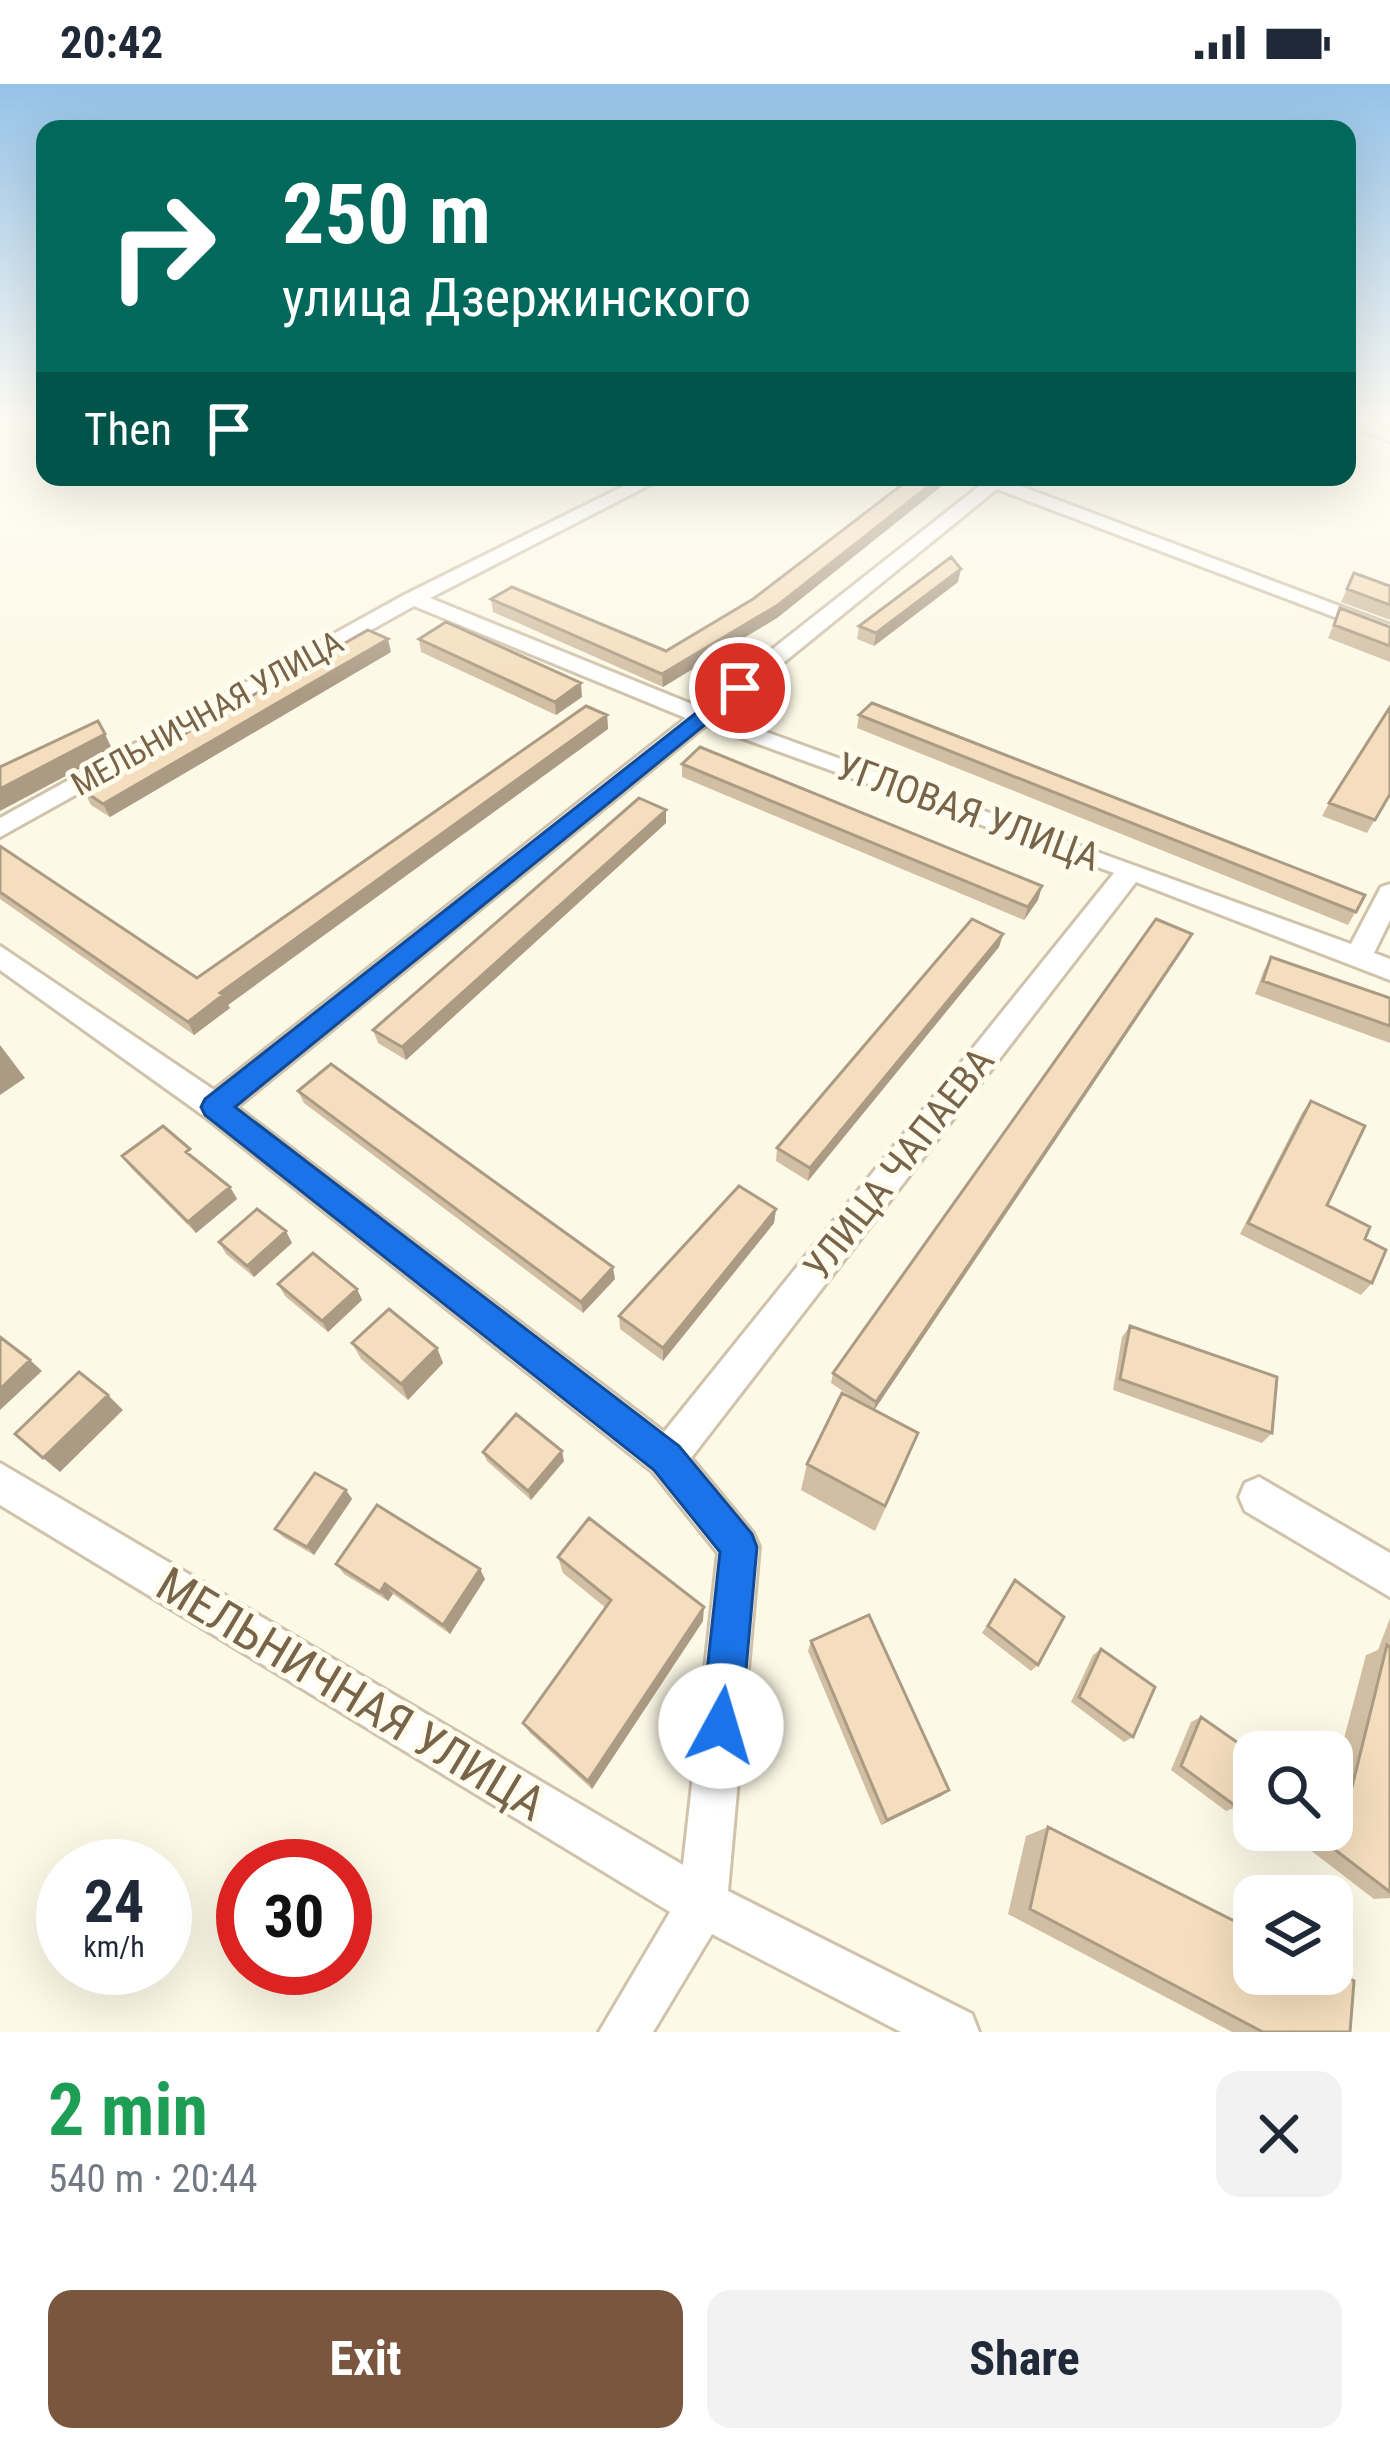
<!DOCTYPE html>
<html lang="en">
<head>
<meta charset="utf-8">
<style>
  :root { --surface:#fff; --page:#f2f2f3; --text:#1f2937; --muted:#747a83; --accent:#7b563e }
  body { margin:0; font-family:"Roboto Condensed",sans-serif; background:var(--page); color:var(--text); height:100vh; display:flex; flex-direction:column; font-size:45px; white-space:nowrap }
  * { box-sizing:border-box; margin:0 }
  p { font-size:39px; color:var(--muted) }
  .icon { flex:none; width:66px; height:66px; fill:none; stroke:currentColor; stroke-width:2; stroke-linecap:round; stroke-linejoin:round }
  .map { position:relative; height:1948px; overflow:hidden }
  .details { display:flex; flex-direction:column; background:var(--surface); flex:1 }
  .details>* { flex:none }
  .guide { position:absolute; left:36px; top:36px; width:1320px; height:366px; border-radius:24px; box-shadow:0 12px 48px #0002; background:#00695c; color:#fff; overflow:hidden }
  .controls { position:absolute; left:1233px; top:1647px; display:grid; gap:24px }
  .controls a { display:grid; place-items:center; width:120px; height:120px; border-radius:24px; background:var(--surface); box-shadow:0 12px 48px #0002; font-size:60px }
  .speed { position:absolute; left:36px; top:1755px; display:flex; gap:24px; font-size:60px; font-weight:700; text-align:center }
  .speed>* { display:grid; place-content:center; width:156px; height:156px; border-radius:50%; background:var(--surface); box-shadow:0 12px 48px #0002; line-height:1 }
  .speed small { font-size:30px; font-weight:400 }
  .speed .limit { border:18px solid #d22; background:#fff; color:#111 }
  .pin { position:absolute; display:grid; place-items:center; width:102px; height:102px; color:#fff; margin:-51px; border:6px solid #fff; border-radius:50%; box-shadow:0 3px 12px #0007 }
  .me { position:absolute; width:132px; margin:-66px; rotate:6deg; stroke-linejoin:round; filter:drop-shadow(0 0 9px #0008) }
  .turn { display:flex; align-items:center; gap:42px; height:252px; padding:0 48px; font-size:54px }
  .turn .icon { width:156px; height:156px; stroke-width:2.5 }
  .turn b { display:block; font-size:84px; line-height:102px }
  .then { display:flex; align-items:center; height:114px; padding:0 48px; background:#0003; gap:24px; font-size:45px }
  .round { display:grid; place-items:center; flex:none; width:126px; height:126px; border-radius:24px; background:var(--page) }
  .overview { display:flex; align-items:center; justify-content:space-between; height:204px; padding:0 48px }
  h1 { font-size:72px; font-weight:700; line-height:90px; color:#1e9e55 }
  .primary-button { display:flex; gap:24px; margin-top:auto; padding:24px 48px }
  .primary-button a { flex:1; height:138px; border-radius:24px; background:var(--accent); color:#fff; font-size:48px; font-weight:700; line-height:138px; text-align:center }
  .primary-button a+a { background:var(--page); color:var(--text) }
  .status { display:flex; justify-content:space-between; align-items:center; height:84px; padding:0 60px; background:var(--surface); direction:ltr }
  .status svg { height:33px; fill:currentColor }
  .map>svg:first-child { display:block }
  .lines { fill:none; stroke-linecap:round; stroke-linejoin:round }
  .minor-casing { stroke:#d0c3ab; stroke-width:6 }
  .minor { fill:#fff; fill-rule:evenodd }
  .wall { fill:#d2bfa3 }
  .shaded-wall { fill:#ab9b84 }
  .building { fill:#f4debd; stroke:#ab9b84; stroke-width:3 }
  .route { fill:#1a73e8; stroke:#114b97; stroke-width:3 }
  .labels { text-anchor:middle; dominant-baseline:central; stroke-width:10; stroke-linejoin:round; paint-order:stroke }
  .far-street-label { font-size:33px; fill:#786449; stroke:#fffcee }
  .street-label { font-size:39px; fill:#786449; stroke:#fffcee }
  .near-street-label { font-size:48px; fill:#786449; stroke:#fffcee }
</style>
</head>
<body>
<div class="status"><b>20:42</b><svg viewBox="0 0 49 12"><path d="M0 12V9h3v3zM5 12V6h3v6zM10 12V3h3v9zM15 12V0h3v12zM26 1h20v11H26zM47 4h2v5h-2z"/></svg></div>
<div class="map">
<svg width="1390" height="1948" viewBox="0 0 1390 1948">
  <rect width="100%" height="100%" fill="#fdf9e7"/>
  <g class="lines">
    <defs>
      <path id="minor" d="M1347 335H1362L1390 346V357L1347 341Z
        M642 393H665L430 514 699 623 982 400 971 393H1010L1007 397 1390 541V554L997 405 719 631 1351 860 1381 803 1390 800V836L1374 869 1390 875V896L1136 798 691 1374 753 1449 759 1463 728 1807 972 1930 979 1948H901L712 1850 653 1948H599L670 1828 0 1421V1379L683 1781 718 1469 653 1388 204 1032 0 886V862L214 1006 686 634 414 522 0 753V734L406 510ZM706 641 1114 789 664 1348 237 1023Z
        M1259 1393 1390 1469V1513L1245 1427 1239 1413 1245 1399Z"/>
    </defs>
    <use href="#minor" class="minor-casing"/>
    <use href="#minor" class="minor"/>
  </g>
  <path class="wall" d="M912 393H953L777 534 663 603 493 528 491 515 666 567 753 515Z
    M1354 489 1390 502V536L1341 518Z
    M958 498 874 562 857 555 859 542Z
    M1340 524 1390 543V578L1328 554Z
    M419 555 582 613 556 631 421 568Z
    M391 568 110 733 91 721 84 707Z
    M607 631 608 645 228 921 230 924 194 951 0 815V762L197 894Z
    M859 631 1365 811 1348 841 857 644Z
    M682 680 1042 802 1038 816 1024 836 682 693Z
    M1390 710 1367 749 1322 732 1329 719Z
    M666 739 406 976 378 959 373 946Z
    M1003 850 999 863 808 1097 776 1077 777 1064Z
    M1192 850 1185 863 874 1326 907 1377 875 1447 801 1406 807 1380 853 1314 831 1299 833 1289Z
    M1271 873 1390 914V959L1255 910 1264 886Z
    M298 1007 615 1195 583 1229 304 1019Z
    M1311 1017 1327 1121 1365 1155 1372 1199 1361 1211 1240 1150 1302 1029Z
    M122 1072 197 1077 230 1103 237 1115 196 1149 131 1084Z
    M776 1125 774 1139 663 1277 620 1245 619 1232Z
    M219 1158 292 1159 254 1193 226 1170Z
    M278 1200 357 1205 362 1216 328 1248 285 1212Z
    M1130 1242 1272 1349 1262 1359 1113 1306 1122 1253Z
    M352 1259 437 1264 443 1279 408 1316 361 1275Z
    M483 1368 564 1377 531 1416 487 1377Z
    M346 1406 352 1415 314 1471 283 1453 275 1445Z
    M558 1473 703 1537 592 1705 530 1649 523 1639 606 1524 563 1489Z
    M336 1480 485 1495 450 1550 393 1510 388 1517 344 1490Z
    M1015 1496 1038 1581 1031 1587 982 1549Z
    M1390 1534V1814L1374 1815 1301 1759 1306 1746H1332V1700L1366 1571 1378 1566Z
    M811 1557 949 1706 941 1712 881 1741 808 1567Z
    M1101 1565 1133 1653 1124 1658 1071 1618 1093 1571Z
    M1201 1633 1237 1723 1226 1727 1171 1686 1191 1638Z
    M1048 1743 1350 1948H1232L1008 1830 1026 1752Z"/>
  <path class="shaded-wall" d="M940 393H953L777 534 663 603 662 590Z
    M961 485 958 498 874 562 876 549Z
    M388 555 391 568 110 733 103 720Z
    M581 599 582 613 556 631 555 618Z
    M607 631 608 645 228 921 230 924 194 951 188 938 220 909Z
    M105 650 113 667 0 727V705Z
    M666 726V739L406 976 402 963Z
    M1042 802 1038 816 1024 836 1028 823Z
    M1003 850 999 863 808 1097 810 1084Z
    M1192 850 1185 863 873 1328 876 1318Z
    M0 961 25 994 0 1011Z
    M230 1103 237 1115 196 1149 188 1138Z
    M776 1125 774 1139 663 1277V1264Z
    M286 1147 292 1159 254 1193 247 1182Z
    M613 1183 615 1195 583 1229 581 1218Z
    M357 1205 362 1216 328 1248 322 1237Z
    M437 1264 443 1279 408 1316 401 1300Z
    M30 1276 42 1287 0 1326V1305Z
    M108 1311 123 1326 60 1388 43 1374Z
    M562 1367 564 1377 531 1416 528 1407Z
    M346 1406 352 1415 314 1471 307 1463Z
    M480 1485 485 1495 450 1550 443 1541Z
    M385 1500 393 1510 388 1517 380 1508Z
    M704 1523 703 1537 592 1705 588 1697Z
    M949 1706 941 1712 881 1741 887 1736Z"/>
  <path class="building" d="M912 393H940L778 521 662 590 491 515 512 503 666 567 753 515Z
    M951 473 961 485 876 549 859 542Z
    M1354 489 1390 502V521L1347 505Z
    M1340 524 1390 543V562L1334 541Z
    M446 538 581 599 555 618 419 555Z
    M368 546 388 555 103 720 84 707Z
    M872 619 1365 811 1356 828 859 631Z
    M586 622 607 631 220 909 223 911 188 938 0 808V762L197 894Z
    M1390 623V710L1375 736 1329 719Z
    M98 637 105 650 0 705V683Z
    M700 663 1042 802 1028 823 682 680Z
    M639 714 666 726 402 963 373 946Z
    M972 835 1003 850 810 1084 777 1064Z
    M1156 835 1192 850 876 1318 833 1289Z
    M1271 873 1390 914V942L1263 897Z
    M331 980 613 1183 581 1218 298 1007Z
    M1311 1017 1365 1042 1327 1121 1370 1143 1365 1155 1386 1166 1372 1199 1248 1139Z
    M163 1042 190 1065 186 1068 230 1103 188 1138 122 1072Z
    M739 1102 776 1125 663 1264 619 1232Z
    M257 1125 286 1147 247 1182 219 1158Z
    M313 1169 357 1205 322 1237 278 1200Z
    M389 1225 437 1264 401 1300 352 1259Z
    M1130 1242 1277 1293 1272 1349 1120 1295Z
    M0 1253 30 1276 0 1305Z
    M79 1288 108 1311 43 1374 15 1350Z
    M842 1309 918 1349 885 1422 807 1380Z
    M516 1330 562 1367 528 1407 483 1368Z
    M315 1389 346 1406 307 1463 275 1445Z
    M377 1421 480 1485 443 1541 385 1500 380 1508 336 1480Z
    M589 1434 704 1523 588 1697 523 1639 611 1516 558 1473Z
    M1015 1496 1064 1533 1038 1581 988 1542Z
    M869 1531 949 1706 887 1736 811 1557Z
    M1387 1561 1390 1563V1808L1321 1755 1324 1746H1332V1726L1344 1697 1352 1703Z
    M1101 1565 1155 1603 1133 1653 1079 1613Z
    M1201 1633 1254 1670V1678L1237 1723 1181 1682Z
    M1048 1743 1254 1847V1890H1332V1886L1354 1897 1350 1948H1263L1030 1825Z"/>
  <linearGradient id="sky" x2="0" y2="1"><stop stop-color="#95c2e8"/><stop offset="0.55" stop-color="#fefcf4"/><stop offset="1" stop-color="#fefcf4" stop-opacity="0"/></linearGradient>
  <rect width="1390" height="608" fill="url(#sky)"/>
  <path class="route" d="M733 600 750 604 235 1023 679 1362 752 1450 757 1463 741 1642 735 1656 721 1662 707 1656 701 1642 720 1468 654 1386 205 1031 201 1023 205 1015Z"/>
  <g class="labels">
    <g class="far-street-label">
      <text transform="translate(207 629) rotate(-29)">МЕЛЬНИЧНАЯ УЛИЦА</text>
    </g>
    <g class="street-label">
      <text transform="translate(968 728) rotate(20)">УГЛОВАЯ УЛИЦА</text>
      <text transform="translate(899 1080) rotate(-52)">УЛИЦА ЧАПАЕВА</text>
    </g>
    <g class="near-street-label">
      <text transform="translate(351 1610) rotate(31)">МЕЛЬНИЧНАЯ УЛИЦА</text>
    </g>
  </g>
</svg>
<div class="controls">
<a><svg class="icon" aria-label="search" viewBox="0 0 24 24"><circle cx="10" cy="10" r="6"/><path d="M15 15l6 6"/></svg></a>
<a><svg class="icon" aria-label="layers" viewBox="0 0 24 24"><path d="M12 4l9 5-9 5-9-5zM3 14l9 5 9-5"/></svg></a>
</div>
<div class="speed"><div>24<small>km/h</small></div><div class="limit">30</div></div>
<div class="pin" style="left:740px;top:604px;background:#d93025"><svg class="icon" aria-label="arrive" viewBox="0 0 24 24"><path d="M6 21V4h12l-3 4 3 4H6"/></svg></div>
<svg class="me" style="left:721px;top:1642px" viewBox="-20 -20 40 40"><circle r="19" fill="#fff"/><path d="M0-13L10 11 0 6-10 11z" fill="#1a73e8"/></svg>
<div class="guide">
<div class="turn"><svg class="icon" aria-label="right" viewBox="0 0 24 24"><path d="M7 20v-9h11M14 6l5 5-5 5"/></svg><div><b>250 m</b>улица Дзержинского</div></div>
<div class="then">Then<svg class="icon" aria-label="arrive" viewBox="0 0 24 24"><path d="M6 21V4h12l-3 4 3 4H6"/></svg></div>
</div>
</div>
<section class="details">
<div class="overview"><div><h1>2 min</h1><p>540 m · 20:44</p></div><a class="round"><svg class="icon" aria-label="close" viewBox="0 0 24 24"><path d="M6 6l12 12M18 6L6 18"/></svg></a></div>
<div class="primary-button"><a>Exit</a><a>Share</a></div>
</section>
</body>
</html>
